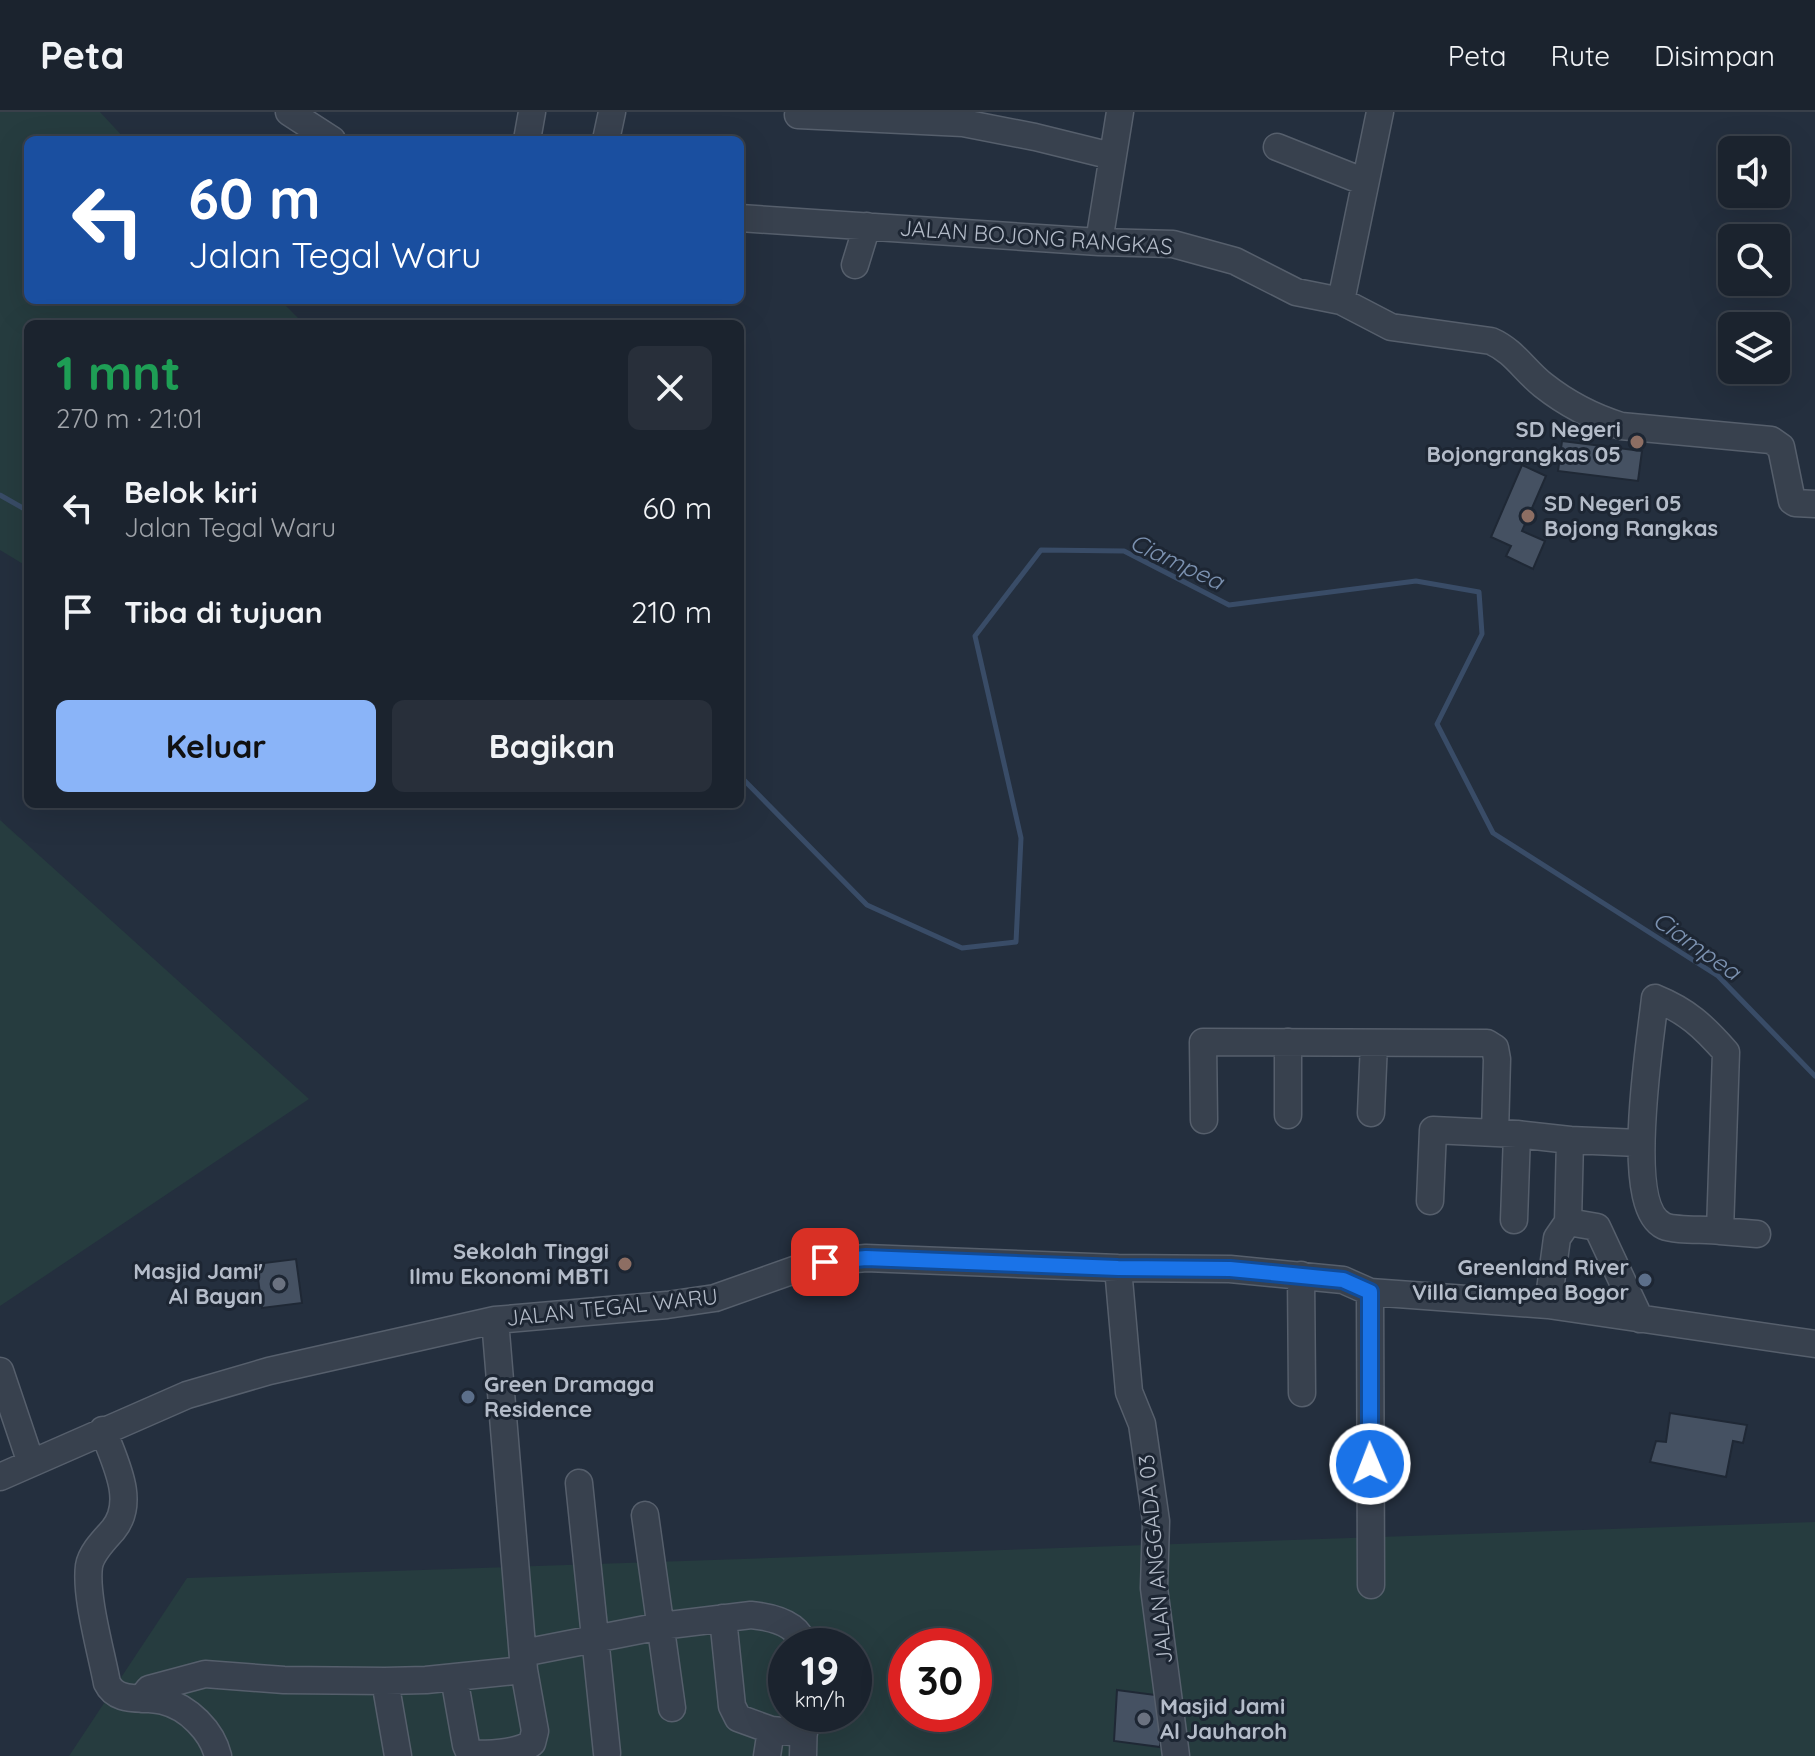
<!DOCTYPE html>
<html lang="id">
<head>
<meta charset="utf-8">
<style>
  :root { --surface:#1b232e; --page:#282f3a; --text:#f1f3f6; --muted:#a0a4aa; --line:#39404a; --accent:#8ab4f8 }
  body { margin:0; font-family:Quicksand,sans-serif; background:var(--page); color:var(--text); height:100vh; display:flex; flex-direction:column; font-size:30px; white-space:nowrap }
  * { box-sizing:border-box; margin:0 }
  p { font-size:26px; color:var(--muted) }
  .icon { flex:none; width:44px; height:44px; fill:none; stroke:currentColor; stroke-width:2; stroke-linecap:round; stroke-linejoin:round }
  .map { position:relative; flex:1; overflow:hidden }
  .drawer { position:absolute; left:24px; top:208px; width:720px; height:488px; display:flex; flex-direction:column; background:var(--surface); border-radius:12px; box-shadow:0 8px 32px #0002,0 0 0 2px var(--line) }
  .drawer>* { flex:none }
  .hud { position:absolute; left:24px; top:24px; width:720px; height:168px; border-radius:12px; box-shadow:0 8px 32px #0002,0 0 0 2px var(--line); background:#1a4fa0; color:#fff; overflow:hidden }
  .fabs { position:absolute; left:1718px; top:24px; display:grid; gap:16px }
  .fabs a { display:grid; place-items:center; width:72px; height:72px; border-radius:12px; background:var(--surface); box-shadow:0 8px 32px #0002,0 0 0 2px var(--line); font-size:40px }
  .speed { position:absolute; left:768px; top:1516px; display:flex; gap:16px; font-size:40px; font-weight:700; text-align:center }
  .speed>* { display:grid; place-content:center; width:104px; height:104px; border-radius:50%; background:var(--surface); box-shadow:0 8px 32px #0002,0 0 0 2px var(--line); line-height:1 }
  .speed small { font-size:20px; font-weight:400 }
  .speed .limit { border:12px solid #d22; background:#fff; color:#111 }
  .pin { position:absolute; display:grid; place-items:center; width:68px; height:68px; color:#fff; margin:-34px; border-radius:16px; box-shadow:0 4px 12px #0006 }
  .me { position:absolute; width:88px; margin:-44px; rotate:359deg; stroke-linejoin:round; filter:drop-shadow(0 0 6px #0008) }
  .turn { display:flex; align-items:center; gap:28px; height:168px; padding:0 32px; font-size:36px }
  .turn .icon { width:104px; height:104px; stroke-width:2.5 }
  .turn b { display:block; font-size:56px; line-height:68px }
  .round { display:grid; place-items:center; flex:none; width:84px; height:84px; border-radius:12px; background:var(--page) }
  .overview { display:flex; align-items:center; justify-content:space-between; height:136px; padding:0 32px }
  h1 { font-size:48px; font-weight:700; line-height:60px; color:#1e9e55 }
  .button { display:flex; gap:16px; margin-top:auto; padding:16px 32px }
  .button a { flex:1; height:92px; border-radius:12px; background:var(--accent); color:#111; font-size:32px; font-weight:700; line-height:92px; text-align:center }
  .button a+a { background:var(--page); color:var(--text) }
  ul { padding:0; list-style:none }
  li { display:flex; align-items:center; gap:24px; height:104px; padding:0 32px }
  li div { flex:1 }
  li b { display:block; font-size:30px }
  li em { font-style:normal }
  header { display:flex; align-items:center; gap:48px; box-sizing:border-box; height:112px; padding:0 40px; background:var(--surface); border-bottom:2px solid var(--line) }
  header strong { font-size:38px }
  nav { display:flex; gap:44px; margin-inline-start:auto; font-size:28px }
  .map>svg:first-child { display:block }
  .green { fill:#263c3f; fill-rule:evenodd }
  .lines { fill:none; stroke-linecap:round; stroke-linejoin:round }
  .stream { stroke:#394c67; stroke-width:5 }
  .building { fill:#455162; stroke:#1f2835; stroke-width:2 }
  .minor-casing { stroke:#565f6c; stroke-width:29 }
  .minor { stroke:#38414e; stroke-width:26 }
  .route-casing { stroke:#114b97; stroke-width:20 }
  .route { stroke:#1a73e8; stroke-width:14 }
  .education-dot { fill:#8d6e63; stroke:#1d2633; stroke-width:3 }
  .service-dot { fill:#5c6f8a; stroke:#1d2633; stroke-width:3 }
  .worship-dot { fill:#6b7280; stroke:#1d2633; stroke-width:3 }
  .labels { text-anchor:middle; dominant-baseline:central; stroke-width:6; stroke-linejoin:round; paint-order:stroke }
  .street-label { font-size:22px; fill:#b4bcc9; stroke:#1d2633 }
  .poi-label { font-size:22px; font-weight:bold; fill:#b4bcc9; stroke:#1d2633; text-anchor:end }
  .water-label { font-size:24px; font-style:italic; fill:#7c92b1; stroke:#1d2633 }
</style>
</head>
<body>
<header>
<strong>Peta</strong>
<nav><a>Peta</a><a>Rute</a><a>Disimpan</a></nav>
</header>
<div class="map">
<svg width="1815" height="1644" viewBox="0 0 1815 1644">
  <rect width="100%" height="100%" fill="#242f3e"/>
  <path class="green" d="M0 0H100L126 28H28V188H280L304 212H28V455L0 438Z
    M0 708 309 987 0 1194Z
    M1815 1410V1644H69L187 1466ZM786 1534H854V1602H786ZM906 1534H974V1602H906Z"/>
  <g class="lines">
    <path class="stream" d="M0 383 28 399
      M740 664 867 793 962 836 1016 830 1021 726 975 524 1041 438 1124 439 1229 493 1416 469 1479 480 1482 522 1437 612 1493 721 1718 864 1815 964"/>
  </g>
  <path class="building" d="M1562 329 1642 339 1638 369 1558 359Z
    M1522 353 1546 364 1522 419 1545 429 1533 457 1506 444 1511 434 1491 425Z
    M296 1147 302 1191 262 1196 256 1152Z
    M1670 1301 1747 1313 1743 1331 1733 1329 1726 1365 1650 1350 1656 1329 1666 1330Z
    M1117 1578 1163 1584 1160 1635 1114 1629Z"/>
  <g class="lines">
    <defs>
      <path id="minor" d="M289 0 332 28
        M798 3 963 11 1035 25 1112 44
        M527 28 532 0
        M606 28 612 0
        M1277 35 1365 70
        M740 106 1099 130 1173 132 1235 149 1296 180 1341 189 1391 215 1491 229C1514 239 1524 258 1543 273 1567 292 1592 305 1621 314L1771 328 1781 335 1792 389 1795 391 1815 392
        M1099 130 1120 0
        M855 153 867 114
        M1341 189 1380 0
        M1655 886C1687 899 1703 914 1726 940L1720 1119C1707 1117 1675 1119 1664 1114 1622 1094 1651 926 1655 886Z
        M1288 930V1003
        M1371 1001 1374 931
        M1204 1008 1203 930 1487 931 1495 936 1497 947 1495 1021
        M1570 1028 1639 1031
        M1430 1089 1433 1018 1517 1022 1570 1028 1568 1110 1597 1115 1640 1207
        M1514 1108 1517 1022
        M1720 1119 1757 1122
        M1118 1156 1129 1280 1142 1312 1156 1409 1154 1476 1176 1644
        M1301 1163 1302 1281
        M1370 1180 1371 1473
        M1548 1193 1557 1126 1568 1110
        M0 1259 31 1351
        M103 1318C114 1349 137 1389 113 1418 104 1428 91 1441 89 1454 85 1484 101 1539 107 1571 117 1592 143 1584 163 1589 188 1595 212 1619 218 1644
        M0 1365 187 1283 269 1259 495 1208 667 1193 715 1186 797 1157 825 1150 866 1146 1118 1156 1230 1157 1343 1168 1370 1180 1548 1193 1815 1232
        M579 1371 607 1641
        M645 1403 672 1596
        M723 1506 732 1594 738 1606 771 1618 804 1621
        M523 1541 661 1514 751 1503C771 1505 799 1511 804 1534
        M454 1565 466 1633 469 1640C484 1644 518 1641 532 1631L535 1619 524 1558
        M385 1569 398 1644
        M141 1587 149 1577 205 1562 284 1568 385 1569 426 1568 524 1558 495 1208
        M767 1644 771 1618
        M803 1644 804 1602"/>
    </defs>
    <use href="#minor" class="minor-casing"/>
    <use href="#minor" class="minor"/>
  </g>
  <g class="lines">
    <defs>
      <path id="route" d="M825 1150 866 1146 1118 1156 1230 1157 1343 1168 1370 1180V1352"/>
    </defs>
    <use href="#route" class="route-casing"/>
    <use href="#route" class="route"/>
  </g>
  <g class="education-dot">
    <circle cx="1637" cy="330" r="8"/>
    <circle cx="1528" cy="404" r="8"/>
    <circle cx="625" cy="1152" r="8"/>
  </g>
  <g class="service-dot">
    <circle cx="1645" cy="1168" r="8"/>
    <circle cx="468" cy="1285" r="8"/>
  </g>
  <g class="worship-dot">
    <circle cx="279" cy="1172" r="8"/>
    <circle cx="1144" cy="1607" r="8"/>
  </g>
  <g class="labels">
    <g class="street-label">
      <text transform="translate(1036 125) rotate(4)">JALAN BOJONG RANGKAS</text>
      <text transform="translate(612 1195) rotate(-6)">JALAN TEGAL WARU</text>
      <text transform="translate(1155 1447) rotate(-95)">JALAN ANGGADA 03</text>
    </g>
    <g class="poi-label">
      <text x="1621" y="317">SD Negeri<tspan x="1621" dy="25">Bojongrangkas 05</tspan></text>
      <text x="1544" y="391" text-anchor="start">SD Negeri 05<tspan x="1544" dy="25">Bojong Rangkas</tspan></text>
      <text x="609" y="1139">Sekolah Tinggi<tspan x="609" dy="25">Ilmu Ekonomi MBTI</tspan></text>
      <text x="1629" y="1155">Greenland River<tspan x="1629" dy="25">Villa Ciampea Bogor</tspan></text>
      <text x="263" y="1159">Masjid Jami'<tspan x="263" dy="25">Al Bayan</tspan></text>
      <text x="484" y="1272" text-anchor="start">Green Dramaga<tspan x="484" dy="25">Residence</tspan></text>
      <text x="1160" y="1594" text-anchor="start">Masjid Jami<tspan x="1160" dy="25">Al Jauharoh</tspan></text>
    </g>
    <g class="water-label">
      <text transform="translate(1177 449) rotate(25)">Ciampea</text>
      <text transform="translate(1697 833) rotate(35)">Ciampea</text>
    </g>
  </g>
</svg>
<div class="fabs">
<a><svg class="icon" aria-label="sound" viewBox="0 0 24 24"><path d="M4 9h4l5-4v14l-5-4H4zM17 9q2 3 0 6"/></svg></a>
<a><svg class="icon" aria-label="search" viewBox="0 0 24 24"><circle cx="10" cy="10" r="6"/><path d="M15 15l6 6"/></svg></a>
<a><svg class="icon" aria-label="layers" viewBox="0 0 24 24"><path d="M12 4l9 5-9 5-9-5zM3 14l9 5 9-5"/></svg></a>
</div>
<div class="speed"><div>19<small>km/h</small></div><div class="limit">30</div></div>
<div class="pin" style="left:825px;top:1150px;background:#d93025"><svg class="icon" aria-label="arrive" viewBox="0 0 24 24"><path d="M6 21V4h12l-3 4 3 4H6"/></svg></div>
<svg class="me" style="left:1370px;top:1352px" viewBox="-20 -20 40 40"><circle r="17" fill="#1a73e8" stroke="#fff" stroke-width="3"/><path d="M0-11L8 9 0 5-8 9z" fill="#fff"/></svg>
<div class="hud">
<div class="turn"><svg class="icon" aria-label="left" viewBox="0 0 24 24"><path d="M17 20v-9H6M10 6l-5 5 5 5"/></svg><div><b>60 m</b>Jalan Tegal Waru</div></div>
</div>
<section class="drawer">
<div class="overview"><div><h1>1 mnt</h1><p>270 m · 21:01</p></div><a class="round"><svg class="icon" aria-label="close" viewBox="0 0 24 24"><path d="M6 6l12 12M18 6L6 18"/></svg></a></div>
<ul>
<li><svg class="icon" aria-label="left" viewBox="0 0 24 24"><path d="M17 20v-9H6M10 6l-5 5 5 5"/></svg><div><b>Belok kiri</b><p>Jalan Tegal Waru</p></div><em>60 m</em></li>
<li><svg class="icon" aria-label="arrive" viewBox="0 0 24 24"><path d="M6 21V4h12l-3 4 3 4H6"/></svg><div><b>Tiba di tujuan</b></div><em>210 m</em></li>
</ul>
<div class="button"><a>Keluar</a><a>Bagikan</a></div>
</section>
</div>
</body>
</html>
